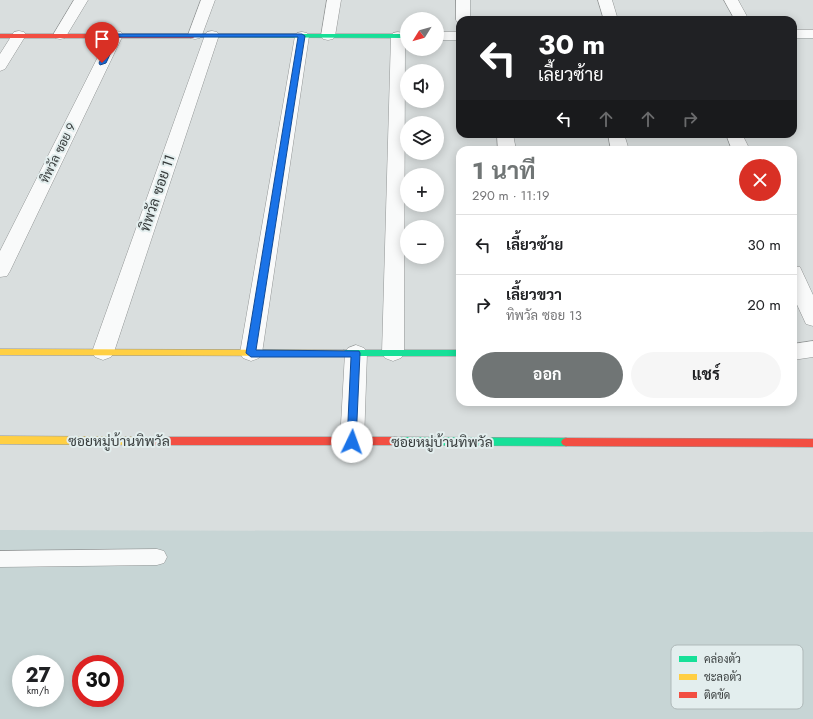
<!DOCTYPE html>
<html lang="th">
<head>
<meta charset="utf-8">
<style>
  :root { --surface:#fff; --page:#f6f6f6; --text:#202124; --muted:#757577; --line:#e0e0e0; --accent:#707575 }
  body { margin:0; font-family:Jost,Sarabun,sans-serif; background:var(--page); color:var(--text); height:100vh; display:flex; flex-direction:column; font-size:15px; white-space:nowrap }
  * { box-sizing:border-box; margin:0 }
  p { font-size:13px; color:var(--muted) }
  .icon { flex:none; width:22px; height:22px; fill:none; stroke:currentColor; stroke-width:2; stroke-linecap:round; stroke-linejoin:round }
  .map { position:relative; flex:1; overflow:hidden }
  .sheet { position:absolute; left:456px; top:146px; width:341px; height:260px; display:flex; flex-direction:column; background:var(--surface); border-radius:12px; box-shadow:0 2px 10px #0003 }
  .sheet>* { flex:none }
  .top-card { position:absolute; left:456px; top:16px; width:341px; height:122px; border-radius:12px; box-shadow:0 2px 10px #0003; background:#202124; color:#fff; overflow:hidden }
  .needle { width:26px; rotate:233deg }
  .tools { position:absolute; left:400px; top:12px; display:grid; gap:8px }
  .tools a { display:grid; place-items:center; width:44px; height:44px; border-radius:50%; background:var(--surface); box-shadow:0 2px 10px #0003; font-size:20px }
  .speed { position:absolute; left:12px; top:655px; display:flex; gap:8px; font-size:20px; font-weight:700; text-align:center }
  .speed>* { display:grid; place-content:center; width:52px; height:52px; border-radius:50%; background:var(--surface); box-shadow:0 2px 10px #0003; line-height:1 }
  .speed small { font-size:10px; font-weight:400 }
  .speed .limit { border:6px solid #d22; background:#fff; color:#111 }
  .pin { position:absolute; display:grid; place-items:center; width:34px; height:34px; color:#fff; margin:-41px -17px; border-radius:50% 50% 50% 0; rotate:-45deg; box-shadow:0 0 4px #0007 }
  .pin .icon { rotate:45deg }
  .me { position:absolute; width:44px; margin:-22px; rotate:3deg; stroke-linejoin:round; filter:drop-shadow(0 0 3px #0008) }
  .turn { display:flex; align-items:center; gap:14px; height:84px; padding:0 16px; font-size:18px }
  .turn .icon { width:52px; height:52px; stroke-width:2.5 }
  .turn b { display:block; font-size:28px; line-height:34px }
  .lanes { display:flex; align-items:center; height:38px; padding:0 16px; background:#0003; justify-content:center; gap:20px; direction:ltr }
  .lanes .off { opacity:.35 }
  .round { display:grid; place-items:center; flex:none; width:42px; height:42px; border-radius:21px; background:var(--page) }
  .overview { display:flex; align-items:center; justify-content:space-between; height:68px; padding:0 16px }
  h1 { font-size:24px; font-weight:700; line-height:30px; color:var(--accent) }
  .action { display:flex; gap:8px; margin-top:auto; padding:8px 16px }
  .action a { flex:1; height:46px; border-radius:24px; background:var(--accent); color:#fff; font-size:16px; font-weight:700; line-height:46px; text-align:center }
  .action a+a { background:var(--page); color:var(--text) }
  ul { padding:0; list-style:none }
  li { display:flex; align-items:center; gap:12px; height:60px; padding:0 16px; border-top:1px solid var(--line) }
  li div { flex:1 }
  li b { display:block; font-size:15px }
  li em { font-style:normal }
  .map>svg:first-child { display:block }
  .built { fill:#c7d5d5; fill-rule:evenodd }
  .lines { fill:none; stroke-linecap:round; stroke-linejoin:round }
  .lane-casing { stroke:#929595; stroke-width:1 }
  .street-casing { stroke:#929595; stroke-width:1 }
  .fast-casing { stroke:#929595; stroke-width:1 }
  .slow-casing { stroke:#929595; stroke-width:1 }
  .jam-casing { stroke:#929595; stroke-width:1 }
  .lane { fill:#f9fafa; fill-rule:evenodd }
  .street { fill:#f9fafa; fill-rule:evenodd }
  .fast { fill:#16e098; fill-rule:evenodd }
  .slow { fill:#ffcf43; fill-rule:evenodd }
  .jam { fill:#f24e42; fill-rule:evenodd }
  .route { fill:#1a73e8; stroke:#114b97 }
  .labels { text-anchor:middle; dominant-baseline:central; stroke-width:4; stroke-linejoin:round; paint-order:stroke }
  .far-street-label { font-size:12px; fill:#373c3c; stroke:#e3eeee }
  .street-label { font-size:14px; fill:#373c3c; stroke:#e3eeee }
  .key { fill:#e3eeee; stroke:#afb9b9; stroke-width:1 }
  .key-label { font-size:11px; fill:#373c3c }
</style>
</head>
<body>
<div class="map">
<svg width="813" height="719" viewBox="0 0 813 719">
  <rect width="100%" height="100%" fill="#d9dede"/>
  <path class="built" d="M0 530 813 532V719H0ZM21 664H55V698H21ZM81 664H115V698H81Z"/>
  <g class="lines">
    <defs>
      <path id="lane" d="M157 549 164 551 167 557 164 563 157 565 0 567V551Z"/>
      <path id="street" d="M74 0H88L65 38 60 39 55 38 53 35Z
        M201 0H215L202 35 200 38 195 39 190 38 188 35Z
        M327 0H341L335 36 333 39 328 40 323 39 321 36Z
        M456 0H470V20H460V24L458 23 456 20Z
        M598 0H612L618 20H604Z
        M724 0H738L749 20H735Z
        M793 30H813V38H793Z
        M19 31 24 32 26 35 5 69 0 71V54L14 32Z
        M116 31 121 32 123 35 10 271 7 276 0 277V251L109 35 111 32Z
        M212 31 217 32 219 35 114 352 111 357 103 360 95 357 92 352 205 35 207 32Z
        M302 32 307 33 309 36 262 353 259 358 251 361 243 358 240 353 295 36 297 33Z
        M398 32 403 33 405 36 404 353 401 358 393 361 385 358 382 353 391 36 393 33Z
        M437 32H460V40H437Z
        M497 134H513L516 150H498Z
        M608 134H624L629 150H611Z
        M726 134H742L750 150H732Z
        M793 266 800 267 813 295V326L806 324 793 296Z
        M813 341V357L793 360V344Z
        M356 345 364 348 367 353 364 442 360 448 352 451 344 448 340 442 345 353 348 348Z"/>
      <path id="fast" d="M193 34H407V38L191 37V35Z
        M344 350H460V356H344L340 353Z
        M395 437 566 438 569 439 571 442 569 445 566 446 395 445 392 444 390 441 392 438Z"/>
      <path id="slow" d="M0 349 344 350 348 353 344 356 0 355Z
        M0 436 154 437 157 438 159 441 157 444 154 445 0 444Z"/>
      <path id="jam" d="M0 34H193L196 36 193 38H0Z
        M154 437H395L398 438 400 441 398 444 395 445H154L151 444 149 441 151 438Z
        M566 438 813 439V447L566 446 563 445 561 442 563 439Z"/>
    </defs>
    <use href="#lane" class="lane-casing"/>
    <use href="#street" class="street-casing"/>
    <use href="#fast" class="fast-casing"/>
    <use href="#slow" class="slow-casing"/>
    <use href="#jam" class="jam-casing"/>
    <use href="#lane" class="lane"/>
    <use href="#street" class="street"/>
    <use href="#fast" class="fast"/>
    <use href="#slow" class="slow"/>
    <use href="#jam" class="jam"/>
  </g>
  <path class="route" d="M114 34H302L305 36 256 350 359 351 360 353 356 442 355 444H348L347 442 351 357H251L246 353 298 37H118L106 63 100 65 99 63Z"/>
  <g class="labels">
    <g class="far-street-label">
      <text transform="translate(58 153) rotate(-64)">ทิพวัล ซอย 9</text>
    </g>
    <g class="street-label">
      <text transform="translate(157 193) rotate(-71)">ทิพวัล ซอย 11</text>
      <text x="119" y="441">ซอยหมู่บ้านทิพวัล</text>
      <text x="442" y="442">ซอยหมู่บ้านทิพวัล</text>
    </g>
  </g>
  <rect x="671" y="645" width="132" height="64" rx="6" class="key"/>
  <rect x="679" y="656" width="18" height="6" fill="#16e098"/>
  <rect x="679" y="674" width="18" height="6" fill="#ffcf43"/>
  <rect x="679" y="692" width="18" height="6" fill="#f24e42"/>
  <g class="key-label">
    <text x="704" y="663">คล่องตัว</text>
    <text x="704" y="681">ชะลอตัว</text>
    <text x="704" y="699">ติดขัด</text>
  </g>
</svg>
<div class="tools">
<a><svg class="needle" viewBox="-14 -14 28 28"><path d="M0-13l5 13h-10z" fill="#e53935"/><path d="M0 13l5-13h-10z" fill="#757577"/></svg></a>
<a><svg class="icon" aria-label="sound" viewBox="0 0 24 24"><path d="M4 9h4l5-4v14l-5-4H4zM17 9q2 3 0 6"/></svg></a>
<a><svg class="icon" aria-label="layers" viewBox="0 0 24 24"><path d="M12 4l9 5-9 5-9-5zM3 14l9 5 9-5"/></svg></a>
<a>+</a>
<a>−</a>
</div>
<div class="speed"><div>27<small>km/h</small></div><div class="limit">30</div></div>
<div class="pin" style="left:102px;top:63px;background:#d93025"><svg class="icon" aria-label="arrive" viewBox="0 0 24 24"><path d="M6 21V4h12l-3 4 3 4H6"/></svg></div>
<svg class="me" style="left:352px;top:442px" viewBox="-20 -20 40 40"><circle r="19" fill="#fff"/><path d="M0-13L10 11 0 6-10 11z" fill="#1a73e8"/></svg>
<div class="top-card">
<div class="turn"><svg class="icon" aria-label="left" viewBox="0 0 24 24"><path d="M17 20v-9H6M10 6l-5 5 5 5"/></svg><div><b>30 m</b>เลี้ยวซ้าย</div></div>
<div class="lanes"><svg class="icon" aria-label="left" viewBox="0 0 24 24"><path d="M17 20v-9H6M10 6l-5 5 5 5"/></svg><svg class="icon off" aria-label="ahead" viewBox="0 0 24 24"><path d="M12 20V5M6 11l6-6 6 6"/></svg><svg class="icon off" aria-label="ahead" viewBox="0 0 24 24"><path d="M12 20V5M6 11l6-6 6 6"/></svg><svg class="icon off" aria-label="right" viewBox="0 0 24 24"><path d="M7 20v-9h11M14 6l5 5-5 5"/></svg></div>
</div>
<section class="sheet">
<div class="overview"><div><h1>1 นาที</h1><p>290 m · 11:19</p></div><a class="round" style="background:#d93025;color:#fff"><svg class="icon" aria-label="close" viewBox="0 0 24 24"><path d="M6 6l12 12M18 6L6 18"/></svg></a></div>
<ul>
<li><svg class="icon" aria-label="left" viewBox="0 0 24 24"><path d="M17 20v-9H6M10 6l-5 5 5 5"/></svg><div><b>เลี้ยวซ้าย</b></div><em>30 m</em></li>
<li><svg class="icon" aria-label="right" viewBox="0 0 24 24"><path d="M7 20v-9h11M14 6l5 5-5 5"/></svg><div><b>เลี้ยวขวา</b><p>ทิพวัล ซอย 13</p></div><em>20 m</em></li>
</ul>
<div class="action"><a>ออก</a><a>แชร์</a></div>
</section>
</div>
</body>
</html>
